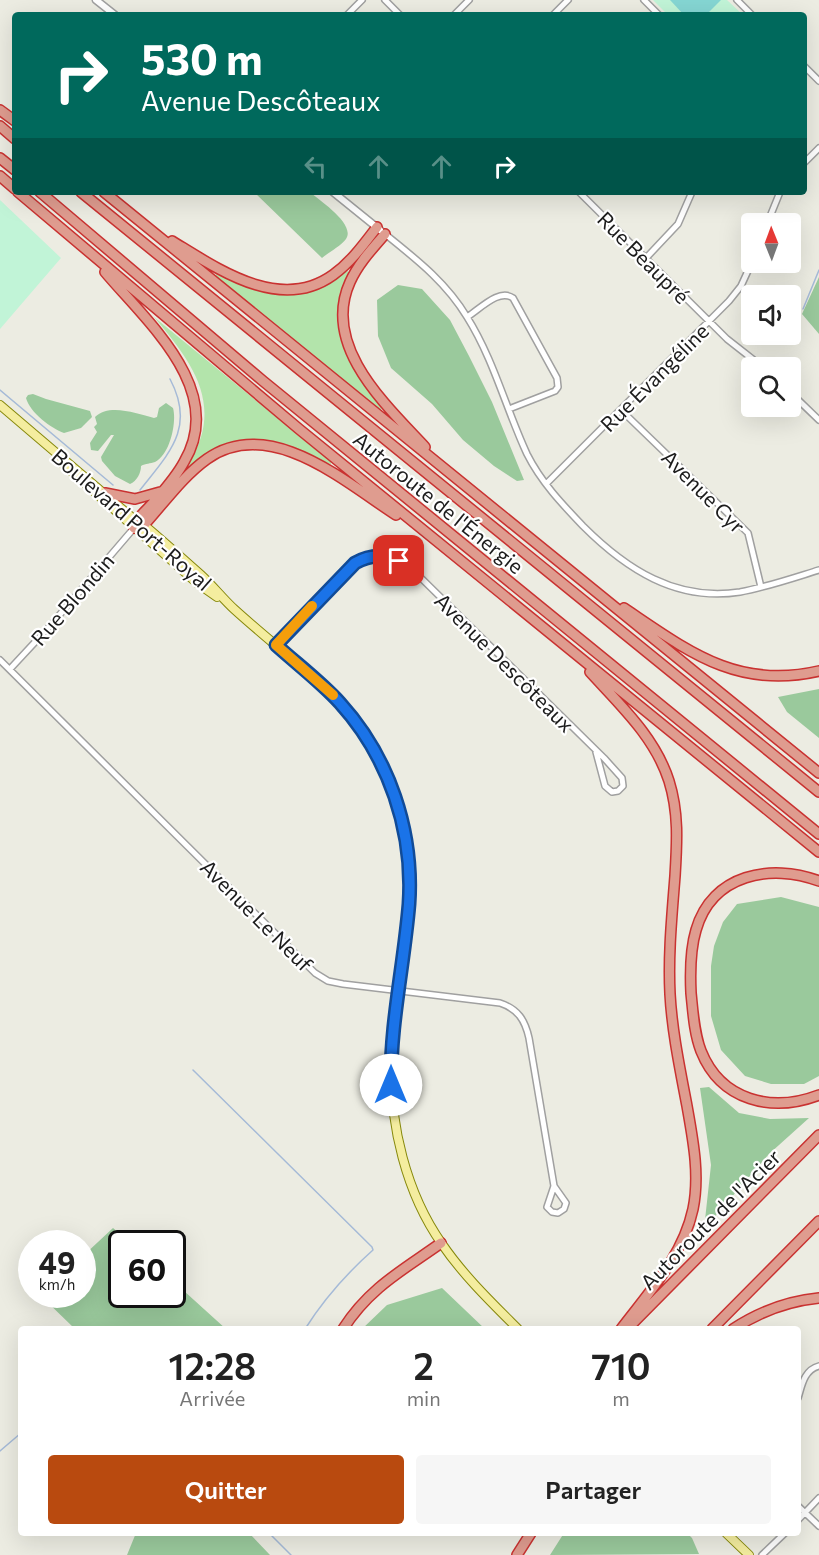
<!DOCTYPE html>
<html lang="fr">
<head>
<meta charset="utf-8">
<style>
  :root { --surface:#fff; --page:#f6f6f6; --text:#222; --muted:#767676; --accent:#b94a0f }
  body { margin:0; font-family:Commissioner,sans-serif; background:var(--page); color:var(--text); height:100vh; display:flex; flex-direction:column; font-size:22px; white-space:nowrap }
  * { box-sizing:border-box; margin:0 }
  p { font-size:20px; color:var(--muted) }
  .icon { flex:none; width:33px; height:33px; fill:none; stroke:currentColor; stroke-width:2; stroke-linecap:round; stroke-linejoin:round }
  .map { position:relative; flex:1; overflow:hidden }
  .panel { position:absolute; left:18px; top:1326px; width:783px; height:210px; display:flex; flex-direction:column; background:var(--surface); border-radius:6px; box-shadow:0 6px 24px #0002 }
  .panel>* { flex:none }
  .top-card { position:absolute; left:12px; top:12px; width:795px; height:183px; border-radius:6px; box-shadow:0 6px 24px #0002; background:#00695c; color:#fff; overflow:hidden }
  .needle { width:39px; rotate:359deg }
  .tools { position:absolute; left:741px; top:213px; display:grid; gap:12px }
  .tools a { display:grid; place-items:center; width:60px; height:60px; border-radius:6px; background:var(--surface); box-shadow:0 6px 24px #0002; font-size:30px }
  .speed { position:absolute; left:18px; top:1230px; display:flex; gap:12px; font-size:30px; font-weight:700; text-align:center }
  .speed>* { display:grid; place-content:center; width:78px; height:78px; border-radius:50%; background:var(--surface); box-shadow:0 6px 24px #0002; line-height:1 }
  .speed small { font-size:15px; font-weight:400 }
  .speed .limit { border:3px solid #111; border-radius:9px; background:#fff; color:#111 }
  .pin { position:absolute; display:grid; place-items:center; width:51px; height:51px; color:#fff; margin:-26px; border-radius:12px; box-shadow:0 3px 9px #0006 }
  .me { position:absolute; width:66px; margin:-33px; rotate:0deg; stroke-linejoin:round; filter:drop-shadow(0 0 4px #0008) }
  .turn { display:flex; align-items:center; gap:21px; height:126px; padding:0 30px; font-size:27px }
  .turn .icon { width:78px; height:78px; stroke-width:2.5 }
  .turn b { display:block; font-size:42px; line-height:51px }
  .lanes { display:flex; align-items:center; height:57px; padding:0 30px; background:#0003; justify-content:center; gap:30px; direction:ltr }
  .lanes .off { opacity:.35 }
  .eta { display:flex; justify-content:space-evenly; align-items:center; height:102px; text-align:center }
  .eta b { font-size:36px; font-weight:600; line-height:42px }
  .primary-button { display:flex; gap:12px; margin-top:auto; padding:12px 30px }
  .primary-button a { flex:1; height:69px; border-radius:6px; background:var(--accent); color:#fff; font-size:24px; font-weight:600; line-height:69px; text-align:center }
  .primary-button a+a { background:var(--page); color:var(--text) }
  .map>svg:first-child { display:block }
  .grass { fill:#b3e4ab }
  .forest { fill:#9ac99c }
  .park { fill:#c1f4d7 }
  .pitch { fill:#85d6d3 }
  .lines { fill:none; stroke-linecap:round; stroke-linejoin:round }
  .stream { stroke:#a5bad7; stroke-width:1.5 }
  .minor-casing { stroke:#a0a0a0; stroke-width:8 }
  .tertiary-casing { stroke:#a0a0a0; stroke-width:9 }
  .primary-casing { stroke:#86880b; stroke-width:10 }
  .motorway-casing { stroke:#c93231; stroke-width:12 }
  .minor { stroke:#fff; stroke-width:5 }
  .tertiary { stroke:#fff; stroke-width:6 }
  .primary { stroke:#f4ed9f; stroke-width:8 }
  .motorway { stroke:#df9c8f; stroke-width:9 }
  .route-casing { stroke:#114b97; stroke-width:15 }
  .route { stroke:#1a73e8; stroke-width:10 }
  .slow { stroke:#f59e0b; stroke-width:10 }
  .labels { text-anchor:middle; dominant-baseline:central; stroke-width:4.5; stroke-linejoin:round; paint-order:stroke }
  .street-label { font-size:21px; fill:#1c1c1c; stroke:#fff }
</style>
</head>
<body>
<div class="map">
<svg width="819" height="1555" viewBox="0 0 819 1555">
  <rect width="100%" height="100%" fill="#ecece2"/>
  <path class="grass" d="M348 271 349 274C322 327 354 363 382 406L381 410 375 407 215 276 217 273C248 290 280 302 315 289 325 285 341 273 348 271Z
    M154 317 331 462V464C321 463 311 455 301 452 257 435 229 438 192 467H190L189 463C225 405 192 362 154 317Z"/>
  <path class="forest" d="M254 192H310C320 201 356 224 346 239 341 246 329 252 322 258Z
    M819 277V334L802 314Z
    M398 285 422 289 450 320 469 356 492 402 524 480 517 481 494 466 463 440 432 404 391 368 378 336 377 300Z
    M33 394 46 399 90 411 92 417 81 428 64 433C51 428 30 413 26 398L28 395Z
    M166 403 173 408C177 422 170 455 155 462 150 464 146 463 141 466 141 473 137 481 130 484L115 476 102 461 101 457 114 435H111L98 451 91 450 90 443 97 432 94 427 97 424 95 417C110 403 137 414 154 418L157 417 159 408Z
    M819 689V738L787 712 778 697Z
    M781 897 819 907V1076L804 1084H771L745 1076 721 1050 711 1016V966L714 946 723 922 737 904Z
    M709 1087 739 1113 770 1119 809 1118 769 1154 704 1229 711 1165 700 1088Z
    M113 1228 131 1243 122 1244V1294H172L173 1281 226 1329H75L40 1295 82 1294 83 1256Z
    M442 1288 485 1329H362L387 1305Z
    M136 1533H249L270 1555H127Z
    M564 1533H687L692 1538 699 1554 550 1555Z"/>
  <path class="park" d="M653 0H727L743 15H668Z
    M0 200 61 258 0 329Z"/>
  <path class="pitch" d="M670 0H721L706 15H684Z"/>
  <g class="lines">
    <path class="stream" d="M803 309 819 270
      M0 390 113 485
      M140 490C169 453 196 428 170 379
      M193 1070 372 1247 373 1250C346 1274 324 1299 305 1329
      M0 1451 21 1433
      M269 1533 291 1555"/>
    <defs>
      <path id="minor" d="M385 0 400 15
        M644 0 659 15
        M737 0 752 15
        M347 15 362 0
        M454 15 469 0
        M553 15 568 0
        M804 66 819 81
        M804 163 819 148
        M579 192 727 339 764 368
        M767 224 780 192
        M385 234C416 259 446 282 467 317 494 360 506 409 527 454 541 482 562 504 583 526 626 569 676 602 740 592 767 587 793 578 819 570
        M646 258 678 224 692 192
        M467 317C480 309 499 288 513 298L557 378 558 387 555 391 509 409
        M790 392 819 420
        M621 410 748 533 761 587
        M546 484 729 301 741 286 752 262
        M276 645C291 629 306 613 321 596 352 563 376 537 418 575L604 758 622 778 623 786 618 791 612 792 605 786 596 752
        M0 660 315 973 328 981 343 984 500 1003C518 1009 525 1020 529 1038L554 1186 547 1207 552 1212 558 1213 564 1209 566 1203 554 1186
        M10 669 50 626 134 528
        M798 1398C802 1385 804 1370 819 1366
        M798 1506 819 1526
        M798 1520 819 1498
        M762 1555 785 1533"/>
      <path id="tertiary" d="M96 0 115 15
        M333 192 380 230"/>
      <path id="primary" d="M0 405 136 521 144 525C163 541 182 558 201 575 213 586 223 599 234 609 300 669 358 702 393 790 415 847 409 904 402 964 397 997 392 1030 391 1063 390 1125 406 1193 442 1244 463 1275 492 1303 518 1329
        M61 462 197 583 217 597
        M726 1533 749 1555"/>
      <path id="motorway" d="M0 110 15 121
        M0 126 15 139
        M0 158 15 170
        M0 176 15 189
        M18 192 299 429 819 852
        M40 192 263 381 819 834
        M81 192 819 792
        M104 192 819 773
        M385 234C372 249 358 264 350 282 321 346 386 405 425 447
        M172 241C218 269 280 313 333 275 351 262 364 244 377 227
        M105 272C147 322 227 390 184 462 176 477 164 490 153 503 146 511 137 517 134 528
        M105 493 135 499 160 492
        M134 528 144 525C164 503 183 476 207 459 270 415 345 482 396 515
        M624 608C688 651 737 690 819 671
        M590 672C620 705 655 737 669 781 679 813 677 843 675 876 672 915 668 954 670 994 672 1031 680 1069 687 1106 693 1140 700 1175 693 1209 683 1256 649 1292 621 1329
        M819 881C771 863 712 874 696 930 690 950 690 972 691 993 693 1012 694 1033 701 1051 721 1101 772 1113 819 1095
        M343 1329C369 1288 403 1270 441 1243
        M627 1329 819 1135
        M712 1329 819 1221
        M733 1329C759 1312 788 1301 819 1298
        M517 1555 531 1533"/>
    </defs>
    <use href="#minor" class="minor-casing"/>
    <use href="#tertiary" class="tertiary-casing"/>
    <use href="#primary" class="primary-casing"/>
    <use href="#motorway" class="motorway-casing"/>
    <use href="#minor" class="minor"/>
    <use href="#tertiary" class="tertiary"/>
    <use href="#primary" class="primary"/>
    <use href="#motorway" class="motorway"/>
  </g>
  <g class="lines">
    <defs>
      <path id="route" d="M391 1085C390 1024 404 965 409 904 414 831 389 757 340 703 321 682 297 664 276 645L355 563C369 555 384 554 399 561"/>
    </defs>
    <use href="#route" class="route-casing"/>
    <use href="#route" class="route"/>
    <path class="slow" d="M312 606 276 645 333 695"/>
  </g>
  <g class="labels">
    <g class="street-label">
      <text transform="translate(644 257) rotate(45)">Rue Beaupré</text>
      <text transform="translate(654 377) rotate(-45)">Rue Évangéline</text>
      <text transform="translate(704 491) rotate(45)">Avenue Cyr</text>
      <text transform="translate(439 502) rotate(39)">Autoroute de l'Énergie</text>
      <text transform="translate(132 519) rotate(41)">Boulevard Port-Royal</text>
      <text transform="translate(72 599) rotate(-49)">Rue Blondin</text>
      <text transform="translate(505 662) rotate(45)">Avenue Descôteaux</text>
      <text transform="translate(257 915) rotate(45)">Avenue Le Neuf</text>
      <text transform="translate(710 1219) rotate(-45)">Autoroute de l'Acier</text>
    </g>
  </g>
</svg>
<div class="tools">
<a><svg class="needle" viewBox="-14 -14 28 28"><path d="M0-13l5 13h-10z" fill="#e53935"/><path d="M0 13l5-13h-10z" fill="#767676"/></svg></a>
<a><svg class="icon" aria-label="sound" viewBox="0 0 24 24"><path d="M4 9h4l5-4v14l-5-4H4zM17 9q2 3 0 6"/></svg></a>
<a><svg class="icon" aria-label="search" viewBox="0 0 24 24"><circle cx="10" cy="10" r="6"/><path d="M15 15l6 6"/></svg></a>
</div>
<div class="speed"><div>49<small>km/h</small></div><div class="limit">60</div></div>
<div class="pin" style="left:399px;top:561px;background:#d93025"><svg class="icon" aria-label="arrive" viewBox="0 0 24 24"><path d="M6 21V4h12l-3 4 3 4H6"/></svg></div>
<svg class="me" style="left:391px;top:1085px" viewBox="-20 -20 40 40"><circle r="19" fill="#fff"/><path d="M0-13L10 11 0 6-10 11z" fill="#1a73e8"/></svg>
<div class="top-card">
<div class="turn"><svg class="icon" aria-label="right" viewBox="0 0 24 24"><path d="M7 20v-9h11M14 6l5 5-5 5"/></svg><div><b>530 m</b>Avenue Descôteaux</div></div>
<div class="lanes"><svg class="icon off" aria-label="left" viewBox="0 0 24 24"><path d="M17 20v-9H6M10 6l-5 5 5 5"/></svg><svg class="icon off" aria-label="ahead" viewBox="0 0 24 24"><path d="M12 20V5M6 11l6-6 6 6"/></svg><svg class="icon off" aria-label="ahead" viewBox="0 0 24 24"><path d="M12 20V5M6 11l6-6 6 6"/></svg><svg class="icon" aria-label="right" viewBox="0 0 24 24"><path d="M7 20v-9h11M14 6l5 5-5 5"/></svg></div>
</div>
<section class="panel">
<div class="eta">
<div><b>12:28</b><p>Arrivée</p></div>
<div><b>2</b><p>min</p></div>
<div><b>710</b><p>m</p></div>
</div>
<div class="primary-button"><a>Quitter</a><a>Partager</a></div>
</section>
</div>
</body>
</html>
